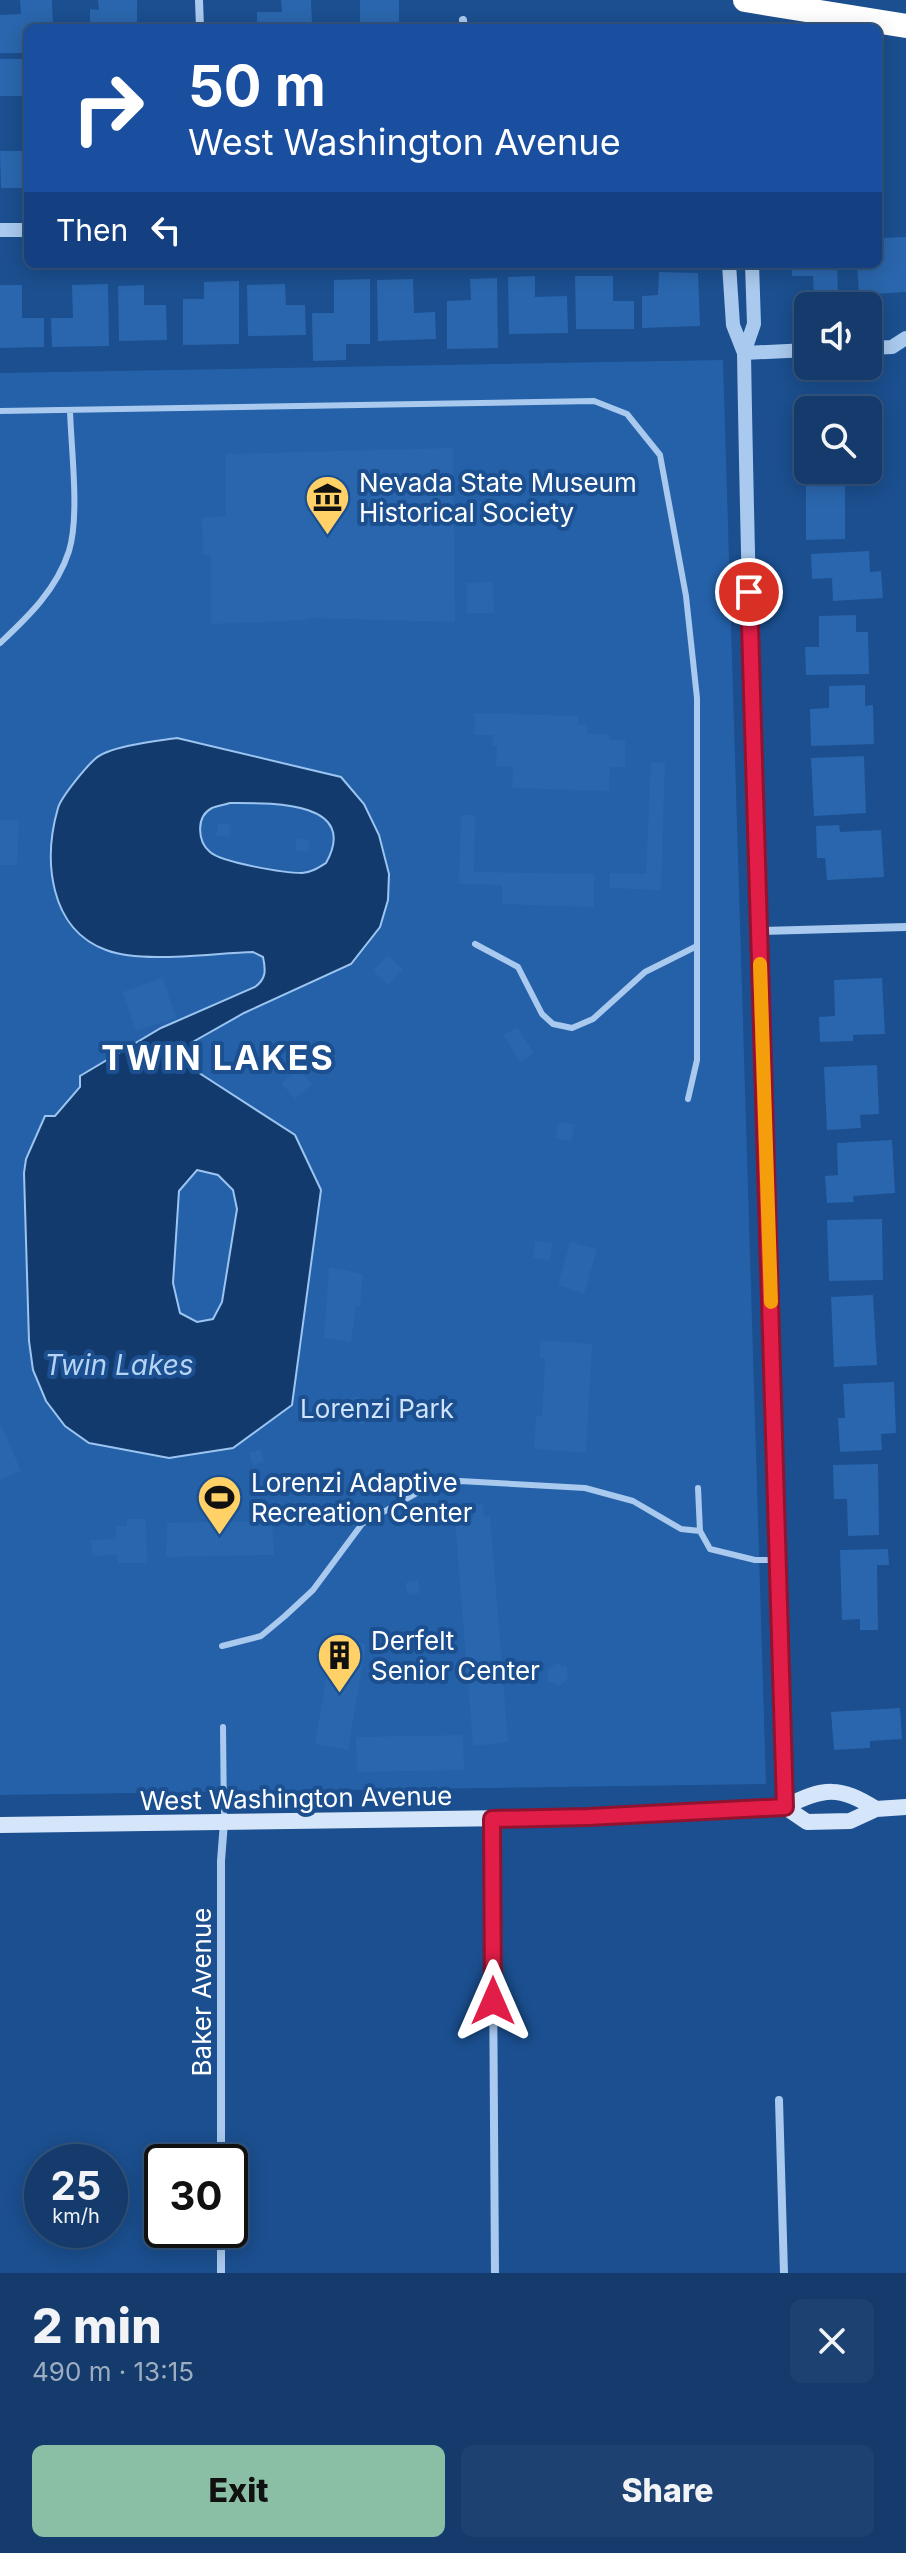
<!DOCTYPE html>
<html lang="en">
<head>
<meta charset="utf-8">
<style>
  :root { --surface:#143b6b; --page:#1d4271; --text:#f1f3f6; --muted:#9dadc1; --line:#33557e; --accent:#8abfa5 }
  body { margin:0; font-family:Inter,sans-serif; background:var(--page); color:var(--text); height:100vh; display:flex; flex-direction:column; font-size:30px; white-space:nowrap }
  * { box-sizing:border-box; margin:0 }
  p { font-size:26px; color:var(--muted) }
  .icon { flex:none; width:44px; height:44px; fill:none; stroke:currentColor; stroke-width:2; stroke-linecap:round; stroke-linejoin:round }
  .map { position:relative; height:2273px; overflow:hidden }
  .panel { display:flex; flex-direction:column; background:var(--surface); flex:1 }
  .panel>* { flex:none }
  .hud { position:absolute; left:24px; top:24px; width:858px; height:244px; border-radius:12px; box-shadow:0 4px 20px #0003,0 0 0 2px var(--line); background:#1a4fa0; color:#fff; overflow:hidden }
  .fabs { position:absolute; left:794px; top:292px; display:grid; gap:16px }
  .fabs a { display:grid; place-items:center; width:88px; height:88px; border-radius:12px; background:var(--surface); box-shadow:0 4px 20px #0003,0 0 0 2px var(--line); font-size:40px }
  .speed { position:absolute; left:24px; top:2144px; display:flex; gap:16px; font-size:40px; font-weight:700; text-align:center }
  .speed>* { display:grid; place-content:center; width:104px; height:104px; border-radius:50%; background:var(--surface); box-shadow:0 4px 20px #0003,0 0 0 2px var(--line); line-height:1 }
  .speed small { font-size:20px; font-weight:400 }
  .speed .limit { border:4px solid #111; border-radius:12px; background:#fff; color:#111 }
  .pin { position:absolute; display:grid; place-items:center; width:68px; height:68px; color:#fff; margin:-34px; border:4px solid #fff; border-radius:50%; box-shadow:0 2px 8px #0007 }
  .me { position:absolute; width:88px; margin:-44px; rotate:0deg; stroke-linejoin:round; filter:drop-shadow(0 0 6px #0008) }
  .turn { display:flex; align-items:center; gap:28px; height:168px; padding:0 32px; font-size:36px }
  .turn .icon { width:104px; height:104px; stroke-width:2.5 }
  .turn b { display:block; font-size:56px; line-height:68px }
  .then { display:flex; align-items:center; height:76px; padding:0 32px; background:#0003; gap:16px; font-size:30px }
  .round { display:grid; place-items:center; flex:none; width:84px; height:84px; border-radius:12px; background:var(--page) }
  .headline { display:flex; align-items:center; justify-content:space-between; height:136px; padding:0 32px }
  h1 { font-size:48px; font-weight:800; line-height:60px }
  .action { display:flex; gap:16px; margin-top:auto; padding:16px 32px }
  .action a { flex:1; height:92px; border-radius:12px; background:var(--accent); color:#111; font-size:32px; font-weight:800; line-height:92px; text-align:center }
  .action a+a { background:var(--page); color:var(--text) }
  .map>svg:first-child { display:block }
  .green { fill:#2461a8 }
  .water { fill:#123a6d; stroke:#9cc4f0; stroke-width:2; fill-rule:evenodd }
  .building { fill:#2a66ad }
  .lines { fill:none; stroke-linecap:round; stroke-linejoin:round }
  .service { stroke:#a9c9ee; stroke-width:6 }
  .minor { stroke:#a9c9ee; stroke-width:8 }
  .tertiary { stroke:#a9c9ee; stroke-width:14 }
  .secondary { stroke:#d6e6fa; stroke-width:16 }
  .motorway { stroke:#fff; stroke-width:24 }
  .route-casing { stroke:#92132f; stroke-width:20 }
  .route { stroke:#e11d48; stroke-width:14 }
  .slow { stroke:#f59e0b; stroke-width:14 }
  .labels { text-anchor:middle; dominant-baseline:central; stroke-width:8; stroke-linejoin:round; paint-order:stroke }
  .poi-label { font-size:26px; fill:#fff; stroke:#1b4f8f; text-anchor:start }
  .park-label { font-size:26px; fill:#cfe3fa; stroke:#1b4f8f }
  .street-label { font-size:26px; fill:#fff; stroke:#1b4f8f }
  .water-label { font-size:28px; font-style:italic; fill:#b5d3f5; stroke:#1b4f8f }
  .district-label { font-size:34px; font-weight:bold; letter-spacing:2px; fill:#fff; stroke:#1b4f8f }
</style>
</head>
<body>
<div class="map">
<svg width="906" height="2273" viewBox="0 0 906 2273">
  <rect width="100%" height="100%" fill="#1b4f8f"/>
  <path class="green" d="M723 360 766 1784 0 1795V373Z"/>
  <path class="water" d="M177 738 341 777 364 804 379 835 389 874 388 900 380 927 351 964 244 1013 191 1043 193 1069 295 1135 321 1190 292 1405 233 1448 169 1458 89 1443 65 1426 46 1401 33 1370 29 1341 24 1173 26 1159 45 1116H55L80 1087V1076L161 1028 255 987C266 979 266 971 263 957L253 952C212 953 143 964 106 950 49 929 43 860 58 808 61 797 86 767 95 759 109 746 157 741 177 738ZM230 803C268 803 361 800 326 863 318 868 312 872 302 873 285 873 223 863 210 852 197 841 196 816 212 808 217 806 224 805 230 803ZM197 1170 218 1175 233 1190 237 1209 222 1302 213 1319 197 1322 180 1313 173 1283 179 1191Z"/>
  <path class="building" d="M20 0H52L53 28H28V53H0V15L21 14Z
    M98 0H137V28H90V9L99 10Z
    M281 0H311L312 23 319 22V28H257V12H282Z
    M360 0H399V28H360Z
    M0 59H28V118H24L23 96H0Z
    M24 128H28V188H1L0 151H24Z
    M906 237V292L859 295 857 264H878V238Z
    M792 264H837L838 295 814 296 813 276H792Z
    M659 272 698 273 700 326 642 328V296L658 295Z
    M535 276V297L567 296 568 333 509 334 508 277Z
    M575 276H613V301H634V329H576Z
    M497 278 498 348 447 349V301L471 300 470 279Z
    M370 279V344H346V360L313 361 312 313H334V280Z
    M413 279 414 313 435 312 436 339 378 341 377 280Z
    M239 281V344L183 345V299H204V282Z
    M108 284 109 346 52 347 51 318H73L72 285Z
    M285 284 286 305H305L306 335 248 336 247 285Z
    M0 285H22V318H44V347L0 348Z
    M144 285V305H166L167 340 119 341 118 286Z
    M859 405V410H815V408Z
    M804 408H808V431H806Z
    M453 448 455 622 306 618V620L211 624V555H203L202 518 226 516V454Z
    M845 481V539L806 540V482Z
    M869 551 870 572 881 571 883 598 833 601 832 578 812 579 811 554Z
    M493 582 494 613H467V583Z
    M856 615V632H868L869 674 806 675 805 647H819V616Z
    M865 685V706L873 705 874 744 811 746 810 709 829 708V686Z
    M475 713 578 716V725H587V734H609V740H625V767H610L609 791 512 788 513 766H496L497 746H493V735H475Z
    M864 756 866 813 814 816 811 758Z
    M651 762 665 763 661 890 609 888 610 873 646 874Z
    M461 815H475L474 872 594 874V907L502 904V885L459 884Z
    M0 820H19L17 865H0Z
    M218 823 231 825 229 837 216 836Z
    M839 825 840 832 881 830 884 877 827 880 825 858H817L816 826Z
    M297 838 310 840 308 852 295 851Z
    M387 955 403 969 389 985 373 971Z
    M163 978 176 1018 136 1031 123 992Z
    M882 978 885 1034 853 1035V1041L820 1042 819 1017 835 1016 834 980Z
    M517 1027 534 1053 520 1062 503 1035Z
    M877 1065 879 1114 860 1115 861 1128 827 1130 824 1067Z
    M297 1069 312 1084 295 1099 281 1083Z
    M559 1122 575 1125 571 1141 555 1138Z
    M892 1140 895 1193 853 1196 854 1202 827 1203 825 1176 838 1175 837 1143Z
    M882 1219 883 1280 829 1281 827 1220Z
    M535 1241 552 1243 550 1260 533 1258Z
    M570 1242 597 1249 584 1294 558 1285Z
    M329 1267 363 1274 360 1307 356 1306 351 1342 324 1338Z
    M873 1295 877 1365 834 1367 831 1297Z
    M540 1340 592 1344 586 1453 534 1449 536 1416H542L545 1359 540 1358Z
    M894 1382 896 1433 881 1434 882 1450 840 1452 838 1418H845L843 1384Z
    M355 1396 373 1407 363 1425 344 1415Z
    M0 1422 21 1471 0 1480Z
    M260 1449 264 1461 253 1465 249 1453Z
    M878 1464 879 1535 848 1536 847 1499H834L833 1465Z
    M483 1504 484 1517 490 1516 508 1742 473 1746 455 1520 473 1518 472 1505Z
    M127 1519H146L147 1563H118L117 1555 92 1556 91 1540 116 1539V1526H127Z
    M272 1521 274 1555 166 1557 167 1523Z
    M888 1549 889 1565H877L878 1630H860V1619L842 1620 840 1550Z
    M418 1580 420 1593 408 1595 405 1583Z
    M333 1638 366 1644 348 1750 315 1744Z
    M557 1663 567 1667 568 1679 559 1686 548 1681 547 1670Z
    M391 1665 395 1677 383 1681 379 1669Z
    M900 1708 902 1739 870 1741V1748L834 1750 831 1712Z
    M463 1735 464 1770 357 1772 356 1737Z"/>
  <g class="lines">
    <path class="service" d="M0 411 594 401 627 414 660 455 686 596 697 698V1060L688 1099
      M0 643C28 617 57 589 69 551 80 515 71 449 70 410
      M475 944 518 967 542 1014 553 1024 572 1028 593 1019 645 972 695 947
      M698 1488 700 1531 710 1549 755 1560H776
      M222 1646 261 1636 285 1616 313 1590 362 1524 417 1493 460 1481 585 1488 633 1501 681 1529 700 1531
      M223 1727 224 1819"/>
    <path class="minor" d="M199 0 200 28
      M463 20 464 28
      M759 931 906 927
      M492 1819 495 2273
      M779 2100 784 2273
      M221 2162V1861L224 1822
      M221 2230V2273"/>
    <path class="tertiary" d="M0 230H28
      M729 264 733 325 744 353C752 838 774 1322 785 1807
      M868 348 892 347 906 338
      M744 353 754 324 752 264
      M744 353 808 350"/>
    <path class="secondary" d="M785 1807 807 1822 850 1821 876 1809 906 1807
      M0 1825 588 1817 785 1807C824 1787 840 1786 876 1809"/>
    <path class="motorway" d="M745 0 906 26"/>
  </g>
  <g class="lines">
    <defs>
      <path id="route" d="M493 2001 492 1819 588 1817 785 1807 749 592"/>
    </defs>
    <use href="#route" class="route-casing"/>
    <use href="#route" class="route"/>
    <path class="slow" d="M760 964 771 1302"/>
  </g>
  <defs>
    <symbol id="museum-pin" viewBox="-11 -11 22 30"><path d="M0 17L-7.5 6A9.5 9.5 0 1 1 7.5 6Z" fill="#ffd166" stroke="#1b4f8f"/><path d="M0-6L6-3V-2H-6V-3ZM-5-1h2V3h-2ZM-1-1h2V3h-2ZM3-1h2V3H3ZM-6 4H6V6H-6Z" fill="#111"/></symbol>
    <symbol id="stadium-pin" viewBox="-11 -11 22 30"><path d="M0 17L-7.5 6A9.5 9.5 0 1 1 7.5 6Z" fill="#ffd166" stroke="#1b4f8f"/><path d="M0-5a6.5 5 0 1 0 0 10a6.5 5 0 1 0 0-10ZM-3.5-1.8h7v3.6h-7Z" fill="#111"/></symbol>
    <symbol id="building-pin" viewBox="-11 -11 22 30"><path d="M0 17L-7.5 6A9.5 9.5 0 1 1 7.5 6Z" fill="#ffd166" stroke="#1b4f8f"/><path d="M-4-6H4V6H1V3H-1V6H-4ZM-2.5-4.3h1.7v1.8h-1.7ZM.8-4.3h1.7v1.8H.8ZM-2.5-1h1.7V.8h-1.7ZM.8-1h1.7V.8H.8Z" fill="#111"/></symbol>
  </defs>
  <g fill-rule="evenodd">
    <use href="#museum-pin" x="302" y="472" width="51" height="69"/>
    <use href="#stadium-pin" x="194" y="1472" width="51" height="69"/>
    <use href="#building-pin" x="314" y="1630" width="51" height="69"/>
  </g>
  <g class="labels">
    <g class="poi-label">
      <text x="359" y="482">Nevada State Museum<tspan x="359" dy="30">Historical Society</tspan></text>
      <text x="251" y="1482">Lorenzi Adaptive<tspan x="251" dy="30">Recreation Center</tspan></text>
      <text x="371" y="1640">Derfelt<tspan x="371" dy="30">Senior Center</tspan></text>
    </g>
    <g class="park-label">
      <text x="377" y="1408">Lorenzi Park</text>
    </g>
    <g class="street-label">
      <text transform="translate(296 1798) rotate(-1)">West Washington Avenue</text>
      <text transform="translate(201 1992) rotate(-90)">Baker Avenue</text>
    </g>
    <g class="water-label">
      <text x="119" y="1365">Twin Lakes</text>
    </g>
    <g class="district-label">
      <text x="218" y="1057">TWIN LAKES</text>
    </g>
  </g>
</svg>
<div class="fabs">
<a><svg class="icon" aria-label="sound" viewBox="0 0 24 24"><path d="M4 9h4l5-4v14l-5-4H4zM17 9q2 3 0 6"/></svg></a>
<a><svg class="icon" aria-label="search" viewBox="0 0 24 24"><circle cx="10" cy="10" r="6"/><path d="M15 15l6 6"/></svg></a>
</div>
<div class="speed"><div>25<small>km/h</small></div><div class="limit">30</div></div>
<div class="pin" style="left:749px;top:592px;background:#d93025"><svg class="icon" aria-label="arrive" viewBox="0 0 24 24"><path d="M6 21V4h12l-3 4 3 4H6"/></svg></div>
<svg class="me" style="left:493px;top:2001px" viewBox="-20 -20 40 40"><path d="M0-17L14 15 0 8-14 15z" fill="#e11d48" stroke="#fff" stroke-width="4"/></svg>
<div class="hud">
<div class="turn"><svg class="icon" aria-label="right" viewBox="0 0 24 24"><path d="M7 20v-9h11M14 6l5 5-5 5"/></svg><div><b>50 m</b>West Washington Avenue</div></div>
<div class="then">Then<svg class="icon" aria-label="left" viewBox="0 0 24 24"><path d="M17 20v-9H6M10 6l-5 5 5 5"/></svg></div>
</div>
</div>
<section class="panel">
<div class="headline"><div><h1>2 min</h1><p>490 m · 13:15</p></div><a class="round"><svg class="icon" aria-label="close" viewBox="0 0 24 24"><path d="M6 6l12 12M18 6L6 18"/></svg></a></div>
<div class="action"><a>Exit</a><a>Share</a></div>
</section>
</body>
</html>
